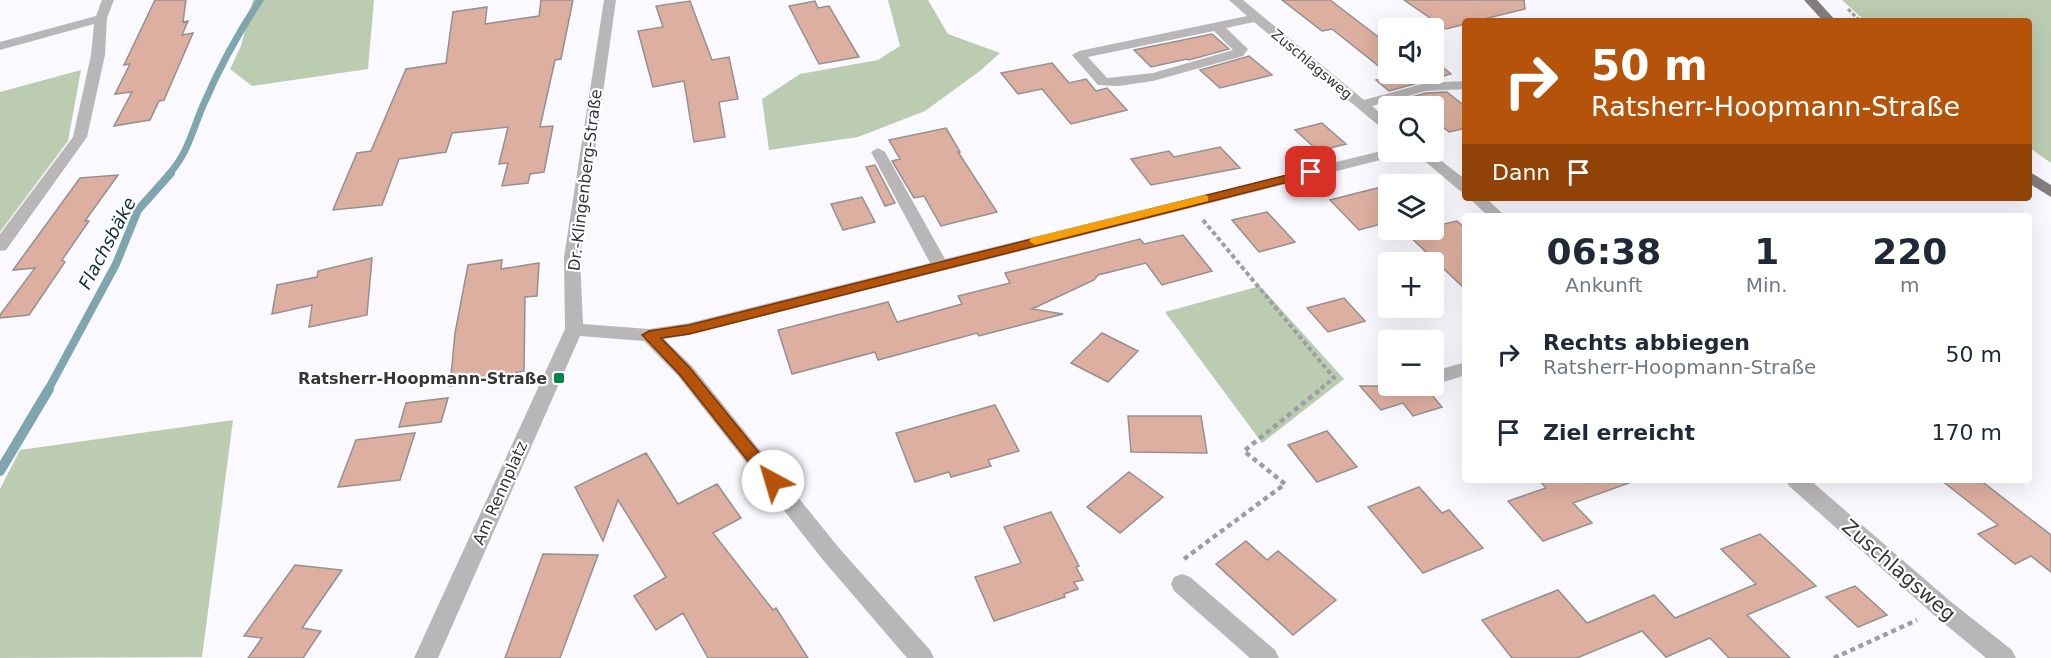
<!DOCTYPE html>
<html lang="de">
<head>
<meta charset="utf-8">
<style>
  :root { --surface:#fff; --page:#f2f2f3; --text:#1f2937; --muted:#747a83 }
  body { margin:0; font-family:"DejaVu Sans",sans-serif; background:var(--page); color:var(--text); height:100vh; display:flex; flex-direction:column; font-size:22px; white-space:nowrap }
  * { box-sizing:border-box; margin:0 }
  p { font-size:20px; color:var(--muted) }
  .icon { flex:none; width:33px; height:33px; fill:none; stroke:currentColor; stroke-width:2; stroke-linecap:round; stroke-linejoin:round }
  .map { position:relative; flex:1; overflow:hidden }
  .sheet { position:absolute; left:1462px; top:213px; width:570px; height:270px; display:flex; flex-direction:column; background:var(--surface); border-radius:6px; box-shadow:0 6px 24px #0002 }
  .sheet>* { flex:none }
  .hud { position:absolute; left:1462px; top:18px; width:570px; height:183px; border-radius:6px; box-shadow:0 6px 24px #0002; background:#b45309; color:#fff; overflow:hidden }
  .tools { position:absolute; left:1378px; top:18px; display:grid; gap:12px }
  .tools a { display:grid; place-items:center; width:66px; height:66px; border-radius:6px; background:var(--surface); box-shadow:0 6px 24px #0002; font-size:30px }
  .pin { position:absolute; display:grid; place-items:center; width:51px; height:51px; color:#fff; margin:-26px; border-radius:12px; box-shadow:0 3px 9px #0006 }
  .me { position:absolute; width:66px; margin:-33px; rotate:321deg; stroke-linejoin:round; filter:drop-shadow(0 0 4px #0008) }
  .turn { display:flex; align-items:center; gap:21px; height:126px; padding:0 30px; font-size:27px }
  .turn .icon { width:78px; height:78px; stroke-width:2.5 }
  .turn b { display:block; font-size:42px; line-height:51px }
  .then { display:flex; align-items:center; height:57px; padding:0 30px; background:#0003; gap:12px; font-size:22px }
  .eta { display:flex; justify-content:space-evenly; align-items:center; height:102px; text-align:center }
  .eta b { font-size:36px; font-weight:600; line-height:42px }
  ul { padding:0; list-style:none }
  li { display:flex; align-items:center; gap:18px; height:78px; padding:0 30px }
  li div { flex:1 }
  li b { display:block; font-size:22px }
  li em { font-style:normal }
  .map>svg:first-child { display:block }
  .green { fill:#bcccb1 }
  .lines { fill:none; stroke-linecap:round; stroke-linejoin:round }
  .stream-far2 { stroke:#7fa5ae; stroke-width:7 }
  .stream-far1 { stroke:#7fa5ae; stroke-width:8 }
  .stream { stroke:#7fa5ae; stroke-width:10 }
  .building { fill:#ddafa0; stroke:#96908e; stroke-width:1.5 }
  .path-far2 { stroke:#9d9da2; stroke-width:3; stroke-dasharray:4 2; stroke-linecap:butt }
  .path-far1 { stroke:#9d9da2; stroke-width:4; stroke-dasharray:4.5 3; stroke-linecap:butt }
  .path { stroke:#9d9da2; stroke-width:4.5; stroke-dasharray:5 4; stroke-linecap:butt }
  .minor { fill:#b9b6b7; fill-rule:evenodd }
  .major { fill:#847e7f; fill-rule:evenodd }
  .route { fill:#b45309; stroke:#753606; stroke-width:1.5 }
  .slow { fill:#f59e0b }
  .poi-dot { fill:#008744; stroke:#fff; stroke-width:2 }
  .labels { text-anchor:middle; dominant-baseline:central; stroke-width:4.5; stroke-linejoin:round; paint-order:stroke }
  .far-street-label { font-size:14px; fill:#353537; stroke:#fff }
  .street-label { font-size:16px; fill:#353537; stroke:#fff }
  .poi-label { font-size:16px; font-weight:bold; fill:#353537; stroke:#fff; text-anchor:end }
  .water-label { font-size:18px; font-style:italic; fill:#122e33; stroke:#fff }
  .near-street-label { font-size:20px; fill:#353537; stroke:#fff }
</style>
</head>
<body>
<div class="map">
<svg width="2051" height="658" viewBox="0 0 2051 658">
  <rect width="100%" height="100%" fill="#f9f9ff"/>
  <path class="green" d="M253 0H374L368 69 252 86 230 69 241 46Z
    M888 0H928L948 34 1000 53 980 71 925 111 858 137 769 150 762 99 800 74 878 60 900 46Z
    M1842 0H2051V163L2030 148V21H1865Z
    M81 70 68 141 0 232V92Z
    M1260 286 1344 379 1262 443 1165 312Z
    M233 420 202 657 0 658V489L20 450Z"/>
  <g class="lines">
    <path class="stream-far2" d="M169 174C190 151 193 126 206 99 221 64 239 32 260 0"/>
    <path class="stream-far1" d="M48 390 116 264 138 210 171 173"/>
    <path class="stream" d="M0 471 49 389"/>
  </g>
  <path class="building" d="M155 0H186L183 22 188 21 182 35 193 33 164 100 159 101 150 120 114 126 132 92 115 94 130 64 124 65Z
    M541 0H573L561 59 555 60 540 127 553 126 544 172 530 174 528 183 502 186 508 163 499 164 508 127 452 133 446 152 399 159 382 205 333 210 357 153 371 151 406 69 446 63 453 12 487 7 485 24 539 16Z
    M1282 0H1330L1389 45V74H1434V60L1451 74 1389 91 1376 80 1391 76 1332 29 1322 31Z
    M1404 0H1524L1525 9 1476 21H1466V24L1446 29Z
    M690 1 712 60 729 57 738 99 719 102 725 137 694 142 684 81 653 87 638 31 663 27 656 6Z
    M815 1 818 8 829 6 859 57 819 64 789 6Z
    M1212 34 1229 49 1189 60 1187 59 1151 67 1134 50Z
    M1249 56 1272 75 1220 88 1200 70Z
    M1052 63 1069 83 1086 79 1096 91 1107 88 1127 110 1071 124 1042 89 1018 94 1001 73Z
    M1447 92 1466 107V128L1449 132 1434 119V106H1409L1401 100 1426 93Z
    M1322 123 1346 144 1318 151 1295 130Z
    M946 128 960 152H958L997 212 941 226 924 196 914 198 892 161 900 159 889 140Z
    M1220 147 1240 168 1151 185 1131 159 1169 151 1174 157Z
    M875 165 895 203 885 206 866 167Z
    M118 175 85 221H89L62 260 65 262 29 315 0 318V315L35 268 13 270 80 178Z
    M1389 185V222L1359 230 1330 200Z
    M862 197 875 222 843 230 831 204Z
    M1267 212 1295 242 1259 252 1232 220Z
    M1434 220 1440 225 1457 221 1466 229V290L1403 230H1434Z
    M1183 235 1212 271 1162 285 1146 263 1098 275 1094 280 1032 309 1063 314 979 336 977 333 878 360 875 352 792 374 778 330 888 302 897 322 962 304 958 296 1010 283 1005 273 1140 239 1144 244Z
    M372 258 367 315 309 327 312 305 272 314 277 285 317 277 318 271Z
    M502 260 501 269 539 263 537 296 525 297 524 371 450 386 455 333 468 265Z
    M1344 298 1365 321 1328 332 1307 308Z
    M1102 333 1138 351 1108 382 1071 363Z
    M1360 386H1441L1442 391 1431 394 1442 407 1413 416 1403 403 1381 410Z
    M448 398 441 422 399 427 406 403Z
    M995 405 1019 451 988 460 991 466 951 477 949 472 915 482 896 433Z
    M1128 416H1201L1207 453 1131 452Z
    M1327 431 1357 467 1317 482 1288 445Z
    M415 433 400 480 338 487 356 440Z
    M646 453 678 504 717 484 741 518 713 533 773 610 776 608 808 658H708L683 613 656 630 634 596 666 577 618 500 603 541 575 487Z
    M1129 472 1163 497 1120 533 1087 507Z
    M1539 480H1629V483L1573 503 1592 523 1543 541 1508 501 1546 488Z
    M1941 480H1980L2051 535V572L2031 556 2015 564 1978 534 1998 525Z
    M1419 487 1442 513 1449 510 1483 548 1423 573 1368 507Z
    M1051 512 1079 566 1076 567 1083 580 1074 582 1078 589 1064 594 1065 597 994 621 975 577 1021 563 1004 527Z
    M1760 534 1816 586 1747 615 1790 658H1729L1710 638 1666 657 1642 631 1577 658H1512L1482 620 1558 590 1587 623 1654 595 1675 618 1756 584 1721 549Z
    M1246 541 1267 560 1278 551 1336 600 1293 635 1216 564Z
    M543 554 598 555 560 658H505Z
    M295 565 342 570 302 628 321 631 303 658H248L262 638 244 636Z
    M1855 586 1887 615 1858 627 1826 597Z"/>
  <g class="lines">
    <path class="path-far2" d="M1848 9 1860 21"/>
    <path class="path-far1" d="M1203 220 1334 378 1319 390"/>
    <path class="path" d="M1184 559 1285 484 1244 451 1321 389
      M1834 658 1917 620"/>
    <path class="minor" d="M102 0H114L107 18 105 55 87 137 6 250 0 251V234L73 137 91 55 94 24 0 50V42L96 16Z
      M604 0H616L580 257 583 324 649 329 689 323 930 263 871 152 878 148 885 152 945 259 1389 149V152H1402L1400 155 689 335 664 339 692 366 839 548 930 650 934 658H907L823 560 678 376 644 341 580 336 438 658H414L565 329 564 257Z
      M1229 0H1243L1364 100 1426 83 1466 81V89L1426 91 1372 106 1389 120V131L1384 130 1254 22 1226 28 1248 49 1243 56 1153 81 1119 86 1098 85 1072 55 1079 51 1247 16ZM1214 31 1233 50 1153 73 1107 78 1088 57Z
      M1414 152H1430L1466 180V193L1460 191Z
      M1469 198H1486L1505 216H1488Z
      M1466 362V375L1434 385V371Z
      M1786 480H1810L1950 601 2012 650 2016 658H1986L1934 615 1789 486Z
      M1182 574 1190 577 1275 650 1279 658H1250L1174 591 1171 584 1174 577Z"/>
    <path class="major" d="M1804 0H1817L1836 21H1823Z
      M2030 172 2051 185V197L2030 184Z"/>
  </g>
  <path class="route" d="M1311 169 1316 172 1315 175 689 334 661 338 690 368 778 476 780 481 778 485H767L680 375 642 335 649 331 689 325Z"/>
  <path class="slow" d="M1204 195 1208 196V201L1035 245 1029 241 1031 238Z"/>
  <rect class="poi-dot" x="553" y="372" width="12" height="12" rx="3"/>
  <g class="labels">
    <g class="far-street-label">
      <text transform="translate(1312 64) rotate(40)">Zuschlagsweg</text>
    </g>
    <g class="street-label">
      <text transform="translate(585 180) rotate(-83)">Dr.-Klingenberg-Straße</text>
      <text transform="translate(500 493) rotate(-66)">Am Rennplatz</text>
    </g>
    <g class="poi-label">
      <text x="547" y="378">Ratsherr-Hoopmann-Straße</text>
    </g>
    <g class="water-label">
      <text transform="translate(107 243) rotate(-62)">Flachsbäke</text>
    </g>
    <g class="near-street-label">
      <text transform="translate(1899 570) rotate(41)">Zuschlagsweg</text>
    </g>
  </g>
</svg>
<div class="tools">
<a><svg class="icon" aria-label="sound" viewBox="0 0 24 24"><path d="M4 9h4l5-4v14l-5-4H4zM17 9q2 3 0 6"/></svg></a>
<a><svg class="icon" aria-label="search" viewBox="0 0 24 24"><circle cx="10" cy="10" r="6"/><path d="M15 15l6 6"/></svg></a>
<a><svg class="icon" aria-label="layers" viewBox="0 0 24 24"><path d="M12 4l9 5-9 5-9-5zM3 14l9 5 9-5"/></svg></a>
<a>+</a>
<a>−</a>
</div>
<div class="pin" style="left:1311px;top:172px;background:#d93025"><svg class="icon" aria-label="arrive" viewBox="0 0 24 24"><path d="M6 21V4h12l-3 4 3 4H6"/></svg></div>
<svg class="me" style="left:773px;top:481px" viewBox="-20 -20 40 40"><circle r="19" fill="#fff"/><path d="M0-13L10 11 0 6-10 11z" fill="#b45309"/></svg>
<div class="hud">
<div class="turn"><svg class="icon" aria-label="right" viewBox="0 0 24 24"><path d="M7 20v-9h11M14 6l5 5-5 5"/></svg><div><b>50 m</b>Ratsherr-Hoopmann-Straße</div></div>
<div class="then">Dann<svg class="icon" aria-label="arrive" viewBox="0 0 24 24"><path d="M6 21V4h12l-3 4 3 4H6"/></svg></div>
</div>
<section class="sheet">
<div class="eta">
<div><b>06:38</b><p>Ankunft</p></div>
<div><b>1</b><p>Min.</p></div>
<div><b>220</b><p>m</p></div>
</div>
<ul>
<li><svg class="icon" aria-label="right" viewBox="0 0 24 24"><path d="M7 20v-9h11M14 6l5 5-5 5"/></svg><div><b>Rechts abbiegen</b><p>Ratsherr-Hoopmann-Straße</p></div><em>50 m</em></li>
<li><svg class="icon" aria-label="arrive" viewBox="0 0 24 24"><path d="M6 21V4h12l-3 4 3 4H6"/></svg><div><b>Ziel erreicht</b></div><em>170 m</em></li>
</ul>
</section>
</div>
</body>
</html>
